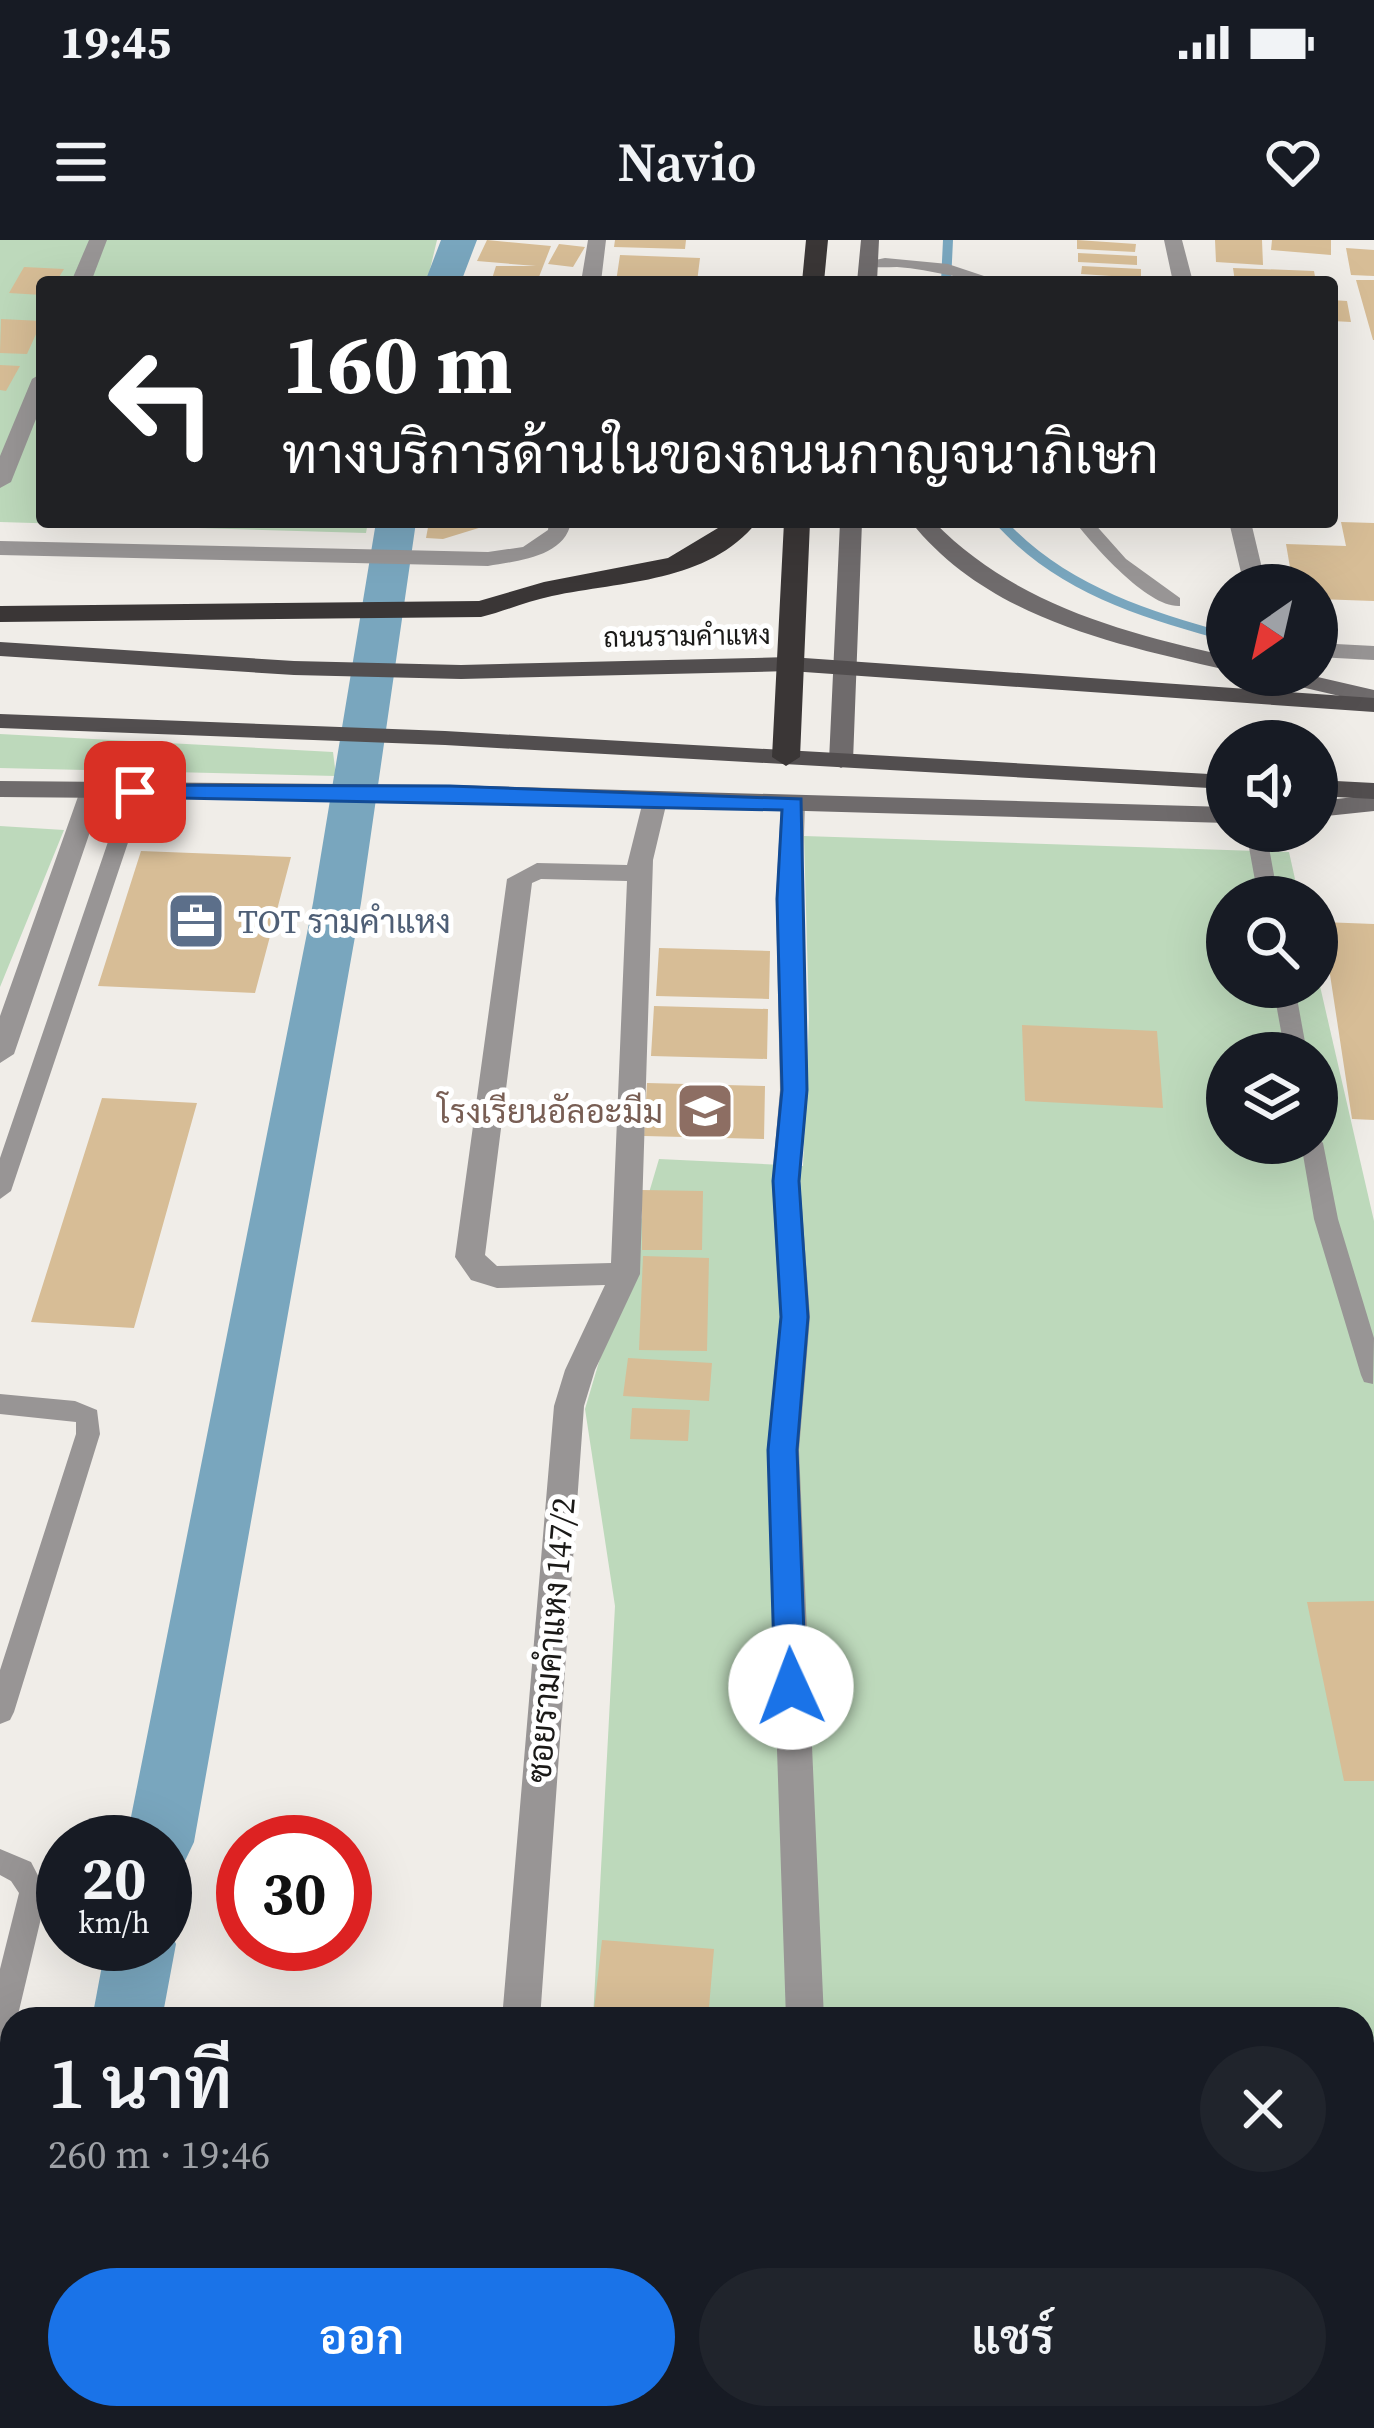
<!DOCTYPE html>
<html lang="th">
<head>
<meta charset="utf-8">
<style>
  :root { --surface:#171b24; --page:#20242c; --text:#f1f3f6; --muted:#9ea1a6; --accent:#1a73e8 }
  body { margin:0; font-family:"Source Serif 4",Sarabun,serif; background:var(--page); color:var(--text); height:100vh; display:flex; flex-direction:column; font-size:45px; white-space:nowrap }
  * { box-sizing:border-box; margin:0 }
  p { font-size:39px; color:var(--muted) }
  .icon { flex:none; width:66px; height:66px; fill:none; stroke:currentColor; stroke-width:2; stroke-linecap:round; stroke-linejoin:round }
  .map { position:relative; flex:1; overflow:hidden }
  .sheet { position:absolute; left:0px; top:1767px; width:1374px; height:423px; display:flex; flex-direction:column; background:var(--surface); border-radius:36px 36px 0 0; box-shadow:0 12px 48px #0002 }
  .sheet>* { flex:none }
  .hud { position:absolute; left:36px; top:36px; width:1302px; height:252px; border-radius:12px; box-shadow:0 12px 48px #0002; background:#202124; color:#fff; overflow:hidden }
  .needle { width:78px; rotate:214deg }
  .buttons { position:absolute; left:1206px; top:324px; display:grid; gap:24px }
  .buttons a { display:grid; place-items:center; width:132px; height:132px; border-radius:50%; background:var(--surface); box-shadow:0 12px 48px #0002; font-size:60px }
  .speed { position:absolute; left:36px; top:1575px; display:flex; gap:24px; font-size:60px; font-weight:700; text-align:center }
  .speed>* { display:grid; place-content:center; width:156px; height:156px; border-radius:50%; background:var(--surface); box-shadow:0 12px 48px #0002; line-height:1 }
  .speed small { font-size:30px; font-weight:400 }
  .speed .limit { border:18px solid #d22; background:#fff; color:#111 }
  .pin { position:absolute; display:grid; place-items:center; width:102px; height:102px; color:#fff; margin:-51px; border-radius:24px; box-shadow:0 6px 18px #0006 }
  .me { position:absolute; width:132px; margin:-66px; rotate:358deg; stroke-linejoin:round; filter:drop-shadow(0 0 9px #0008) }
  .turn { display:flex; align-items:center; gap:42px; height:252px; padding:0 48px; font-size:54px }
  .turn .icon { width:156px; height:156px; stroke-width:2.5 }
  .turn b { display:block; font-size:84px; line-height:102px }
  .round { display:grid; place-items:center; flex:none; width:126px; height:126px; border-radius:63px; background:var(--page) }
  .summary { display:flex; align-items:center; justify-content:space-between; height:204px; padding:0 48px }
  h1 { font-size:72px; font-weight:600; line-height:90px }
  .cta { display:flex; gap:24px; margin-top:auto; padding:24px 48px }
  .cta a { flex:1; height:138px; border-radius:72px; background:var(--accent); color:#fff; font-size:48px; font-weight:600; line-height:138px; text-align:center }
  .cta a+a { background:var(--page); color:var(--text) }
  .status { display:flex; justify-content:space-between; align-items:center; height:84px; padding:0 60px; background:var(--surface); direction:ltr }
  .status svg { height:33px; fill:currentColor }
  header { display:flex; justify-content:space-between; align-items:center; height:156px; padding:0 48px; background:var(--surface); font-size:54px; font-weight:600 }
  .map>svg:first-child { display:block }
  .green { fill:#bdd9bb; fill-rule:evenodd }
  .lines { fill:none; stroke-linecap:round; stroke-linejoin:round }
  .stream { fill:#79a6be; fill-rule:evenodd }
  .canal { fill:#79a6be; fill-rule:evenodd }
  .building { fill:#d7bd96 }
  .lane { fill:#989595; fill-rule:evenodd }
  .street { fill:#989595; fill-rule:evenodd }
  .secondary { fill:#6f6b6c; fill-rule:evenodd }
  .primary { fill:#524e4f; fill-rule:evenodd }
  .highway { fill:#3a3636; fill-rule:evenodd }
  .route { fill:#1a73e8; stroke:#114b97; stroke-width:3 }
  .labels { text-anchor:middle; dominant-baseline:central; stroke-width:10; stroke-linejoin:round; paint-order:stroke }
  .far-street-label { font-size:27px; fill:#1a1917; stroke:#fff }
  .service-label { font-size:33px; fill:#4e5e75; stroke:#fff; text-anchor:start }
  .education-label { font-size:33px; fill:#785e54; stroke:#fff; text-anchor:end }
  .street-label { font-size:33px; fill:#1a1917; stroke:#fff }
</style>
</head>
<body>
<div class="status"><b>19:45</b><svg viewBox="0 0 49 12"><path d="M0 12V9h3v3zM5 12V6h3v6zM10 12V3h3v9zM15 12V0h3v12zM26 1h20v11H26zM47 4h2v5h-2z"/></svg></div>
<header><svg class="icon" aria-label="menu" viewBox="0 0 24 24"><path d="M4 6h16M4 12h16M4 18h16"/></svg>Navio<svg class="icon" aria-label="heart" viewBox="0 0 24 24"><path d="M12 20l-8-8c-3-5 5-10 8-4 3-6 11-1 8 4z"/></svg></header>
<div class="map">
<svg width="1374" height="2188" viewBox="0 0 1374 2188">
  <rect width="100%" height="100%" fill="#f0ede8"/>
  <path class="green" d="M0 0H437L427 42H42V282H368L366 293 0 282Z
    M0 494 333 512 336 536 0 528Z
    M0 586 64 590 0 747Z
    M804 596 1289 612 1299 657H1227V747H1317V733L1374 981V2188H571V2178H1362V1779H593L615 1366 585 1169 659 919 803 926 809 779ZM1227 813H1317V903H1227Z"/>
  <g class="lines">
    <path class="stream" d="M943 0H953L951 42H941Z
      M994 282H1007C1067 345 1145 370 1227 393V401C1141 378 1054 351 994 282Z"/>
    <path class="canal" d="M441 0H477L461 42H425Z
      M376 282H416L361 663 194 1602 184 1623 165 1630V1602H126L313 663Z
      M165 1681 176 1704 162 1779H92L106 1704H165Z
      M12 2177V2178H90L89 2188H11Z"/>
  </g>
  <path class="building" d="M487 0 551 6 537 42H491L496 26H536L477 21Z
    M615 0H686L685 9 614 7Z
    M1077 0 1136 4 1135 12 1077 9Z
    M1215 0H1262L1263 25 1216 22Z
    M1272 0H1331V15L1271 10Z
    M559 4 585 7 573 27 548 24Z
    M1346 8 1374 10V36L1351 35Z
    M1078 13 1137 16V25L1078 22Z
    M620 15 700 18 697 42H616Z
    M1082 26 1141 29V38L1081 34Z
    M24 27 64 29 56 42H42V55L9 53Z
    M1233 28 1314 31 1316 42H1235Z
    M1356 40H1374V100H1373Z
    M1332 60 1347 61 1351 82 1332 81Z
    M1 79 42 81 27 114 0 113Z
    M0 125 20 126 6 151 0 150Z
    M429 282H494L495 283 443 299 426 298Z
    M1341 282 1374 283V361L1317 359V345H1293L1286 304 1346 306Z
    M141 611 291 617 255 753 98 746Z
    M1322 682 1374 684V880L1352 879Z
    M659 708 770 711 769 759 656 756Z
    M654 766 768 769 767 819 651 816Z
    M1022 785 1157 791 1163 868 1025 861Z
    M647 843 765 846 764 899 644 896Z
    M102 858 197 863 134 1088 31 1082Z
    M642 950 703 951 702 1010H642Z
    M643 1016 709 1018 707 1111 639 1110Z
    M628 1118 712 1123 709 1161 623 1156Z
    M632 1168 690 1170 688 1201 630 1199Z
    M1374 1361V1541H1344L1307 1362Z
    M602 1700 714 1709 708 1779H593Z"/>
  <g class="lines">
    <path class="lane" d="M885 18 948 24 1002 42C966 42 933 29 897 27 884 27 871 29 860 23Z
      M1075 282H1093L1126 319 1180 358V366C1148 368 1095 307 1075 282Z
      M135 546 145 552 11 951 0 959V918L125 552Z
      M1246 591H1266L1278 657H1258Z
      M1273 747H1295L1307 813H1285Z
      M1317 896 1323 903 1338 979 1374 1098 1373 1144 1364 1142 1361 1135 1314 979 1301 903H1317Z
      M0 1154 75 1161 97 1170 100 1194 14 1472 10 1480 0 1484V1430L76 1194V1182L0 1174Z
      M0 1609 31 1622 47 1653 17 1779H12L11 1799 0 1803V1729L19 1653 11 1641 0 1635Z"/>
    <path class="street" d="M89 0H107L91 42H71Z
      M588 0H606L601 42H581Z
      M1164 0H1182L1193 42H1173Z
      M42 133V164L11 242 0 248V216L32 139Z
      M549 282H571C565 317 517 321 488 326L0 315V301L488 312 523 307 548 290Z
      M1229 282H1251L1266 345H1244Z
      M1317 403 1374 406V420L1317 417Z
      M92 543 104 551 14 814 0 823V776L80 551Z
      M655 553 667 561 653 620 640 1034 595 1130 584 1166 540 1779H502L554 1166 565 1130 605 1045 497 1048 471 1040 455 1017 507 639 537 623 627 625 643 561ZM541 639 627 641 611 1023 497 1026 485 1015 532 643Z
      M793 556 805 564 802 659 808 850 800 941 810 1077 799 1210 824 1779H786L767 1210 780 1077 772 941 780 850 776 659 781 564Z"/>
    <path class="secondary" d="M861 0H879L877 42H857Z
      M840 282H862L853 521 841 528 829 521Z
      M911 282H934C1015 364 1118 391 1227 416V430C1113 404 988 378 911 282Z
      M1267 435H1309L1374 450V464L1271 440Z
      M0 541 450 545 1227 567V583L450 561 0 557Z
      M1374 555V571L1317 577V561Z"/>
    <path class="primary" d="M0 402 294 421 461 425 790 417 1374 458V472L790 431 461 439 294 435 0 416Z
      M0 474 445 491 1227 535V549L445 505 0 488Z
      M1317 540 1374 543V559L1317 556Z"/>
    <path class="highway" d="M806 0H828L824 42H802Z
      M728 282H757C708 343 622 341 552 356 528 361 505 371 481 377L0 382V366L479 361 544 342 668 318Z
      M784 282H810L800 517 786 526 772 517Z"/>
  </g>
  <path class="route" d="M135 545 450 546 801 559 807 850 799 941 808 1077 797 1210 806 1447 802 1456 791 1460 780 1456 775 1447 768 1210 781 1077 773 941 782 850 777 659 782 570 127 557V547Z"/>
  <defs>
    <symbol id="office-square" viewBox="-11 -11 22 22"><rect x="-9" y="-9" width="18" height="18" rx="4" fill="#5c6f8a" stroke="#fff"/><path d="M-6-3h4V-5.5h4V-3h4V5H-6ZM-1-4.5V-3h2v-1.5ZM-6 0V1H6V0Z" fill="#fff"/></symbol>
    <symbol id="school-square" viewBox="-11 -11 22 22"><rect x="-9" y="-9" width="18" height="18" rx="4" fill="#8d6e63" stroke="#fff"/><path d="M0-5L7-2L0 1L-7-2ZM-4 1L0 2.5L4 1V4Q0 6-4 4Z" fill="#fff"/></symbol>
  </defs>
  <g fill-rule="evenodd">
    <use href="#office-square" x="163" y="648" width="66" height="66"/>
    <use href="#school-square" x="672" y="838" width="66" height="66"/>
  </g>
  <g class="labels">
    <g class="far-street-label">
      <text transform="translate(687 396) rotate(-1)">ถนนรามคำแหง</text>
    </g>
    <g class="service-label">
      <text x="238" y="681">TOT รามคำแหง</text>
    </g>
    <g class="education-label">
      <text x="663" y="871">โรงเรียนอัลอะมีม</text>
    </g>
    <g class="street-label">
      <text transform="translate(551 1400) rotate(-85)">ซอยรามคำแหง 147/2</text>
    </g>
  </g>
</svg>
<div class="buttons">
<a><svg class="needle" viewBox="-14 -14 28 28"><path d="M0-13l5 13h-10z" fill="#e53935"/><path d="M0 13l5-13h-10z" fill="#9ea1a6"/></svg></a>
<a><svg class="icon" aria-label="sound" viewBox="0 0 24 24"><path d="M4 9h4l5-4v14l-5-4H4zM17 9q2 3 0 6"/></svg></a>
<a><svg class="icon" aria-label="search" viewBox="0 0 24 24"><circle cx="10" cy="10" r="6"/><path d="M15 15l6 6"/></svg></a>
<a><svg class="icon" aria-label="layers" viewBox="0 0 24 24"><path d="M12 4l9 5-9 5-9-5zM3 14l9 5 9-5"/></svg></a>
</div>
<div class="speed"><div>20<small>km/h</small></div><div class="limit">30</div></div>
<div class="pin" style="left:135px;top:552px;background:#d93025"><svg class="icon" aria-label="arrive" viewBox="0 0 24 24"><path d="M6 21V4h12l-3 4 3 4H6"/></svg></div>
<svg class="me" style="left:791px;top:1447px" viewBox="-20 -20 40 40"><circle r="19" fill="#fff"/><path d="M0-13L10 11 0 6-10 11z" fill="#1a73e8"/></svg>
<div class="hud">
<div class="turn"><svg class="icon" aria-label="left" viewBox="0 0 24 24"><path d="M17 20v-9H6M10 6l-5 5 5 5"/></svg><div><b>160 m</b>ทางบริการด้านในของถนนกาญจนาภิเษก</div></div>
</div>
<section class="sheet">
<div class="summary"><div><h1>1 นาที</h1><p>260 m · 19:46</p></div><a class="round"><svg class="icon" aria-label="close" viewBox="0 0 24 24"><path d="M6 6l12 12M18 6L6 18"/></svg></a></div>
<div class="cta"><a>ออก</a><a>แชร์</a></div>
</section>
</div>
</body>
</html>
